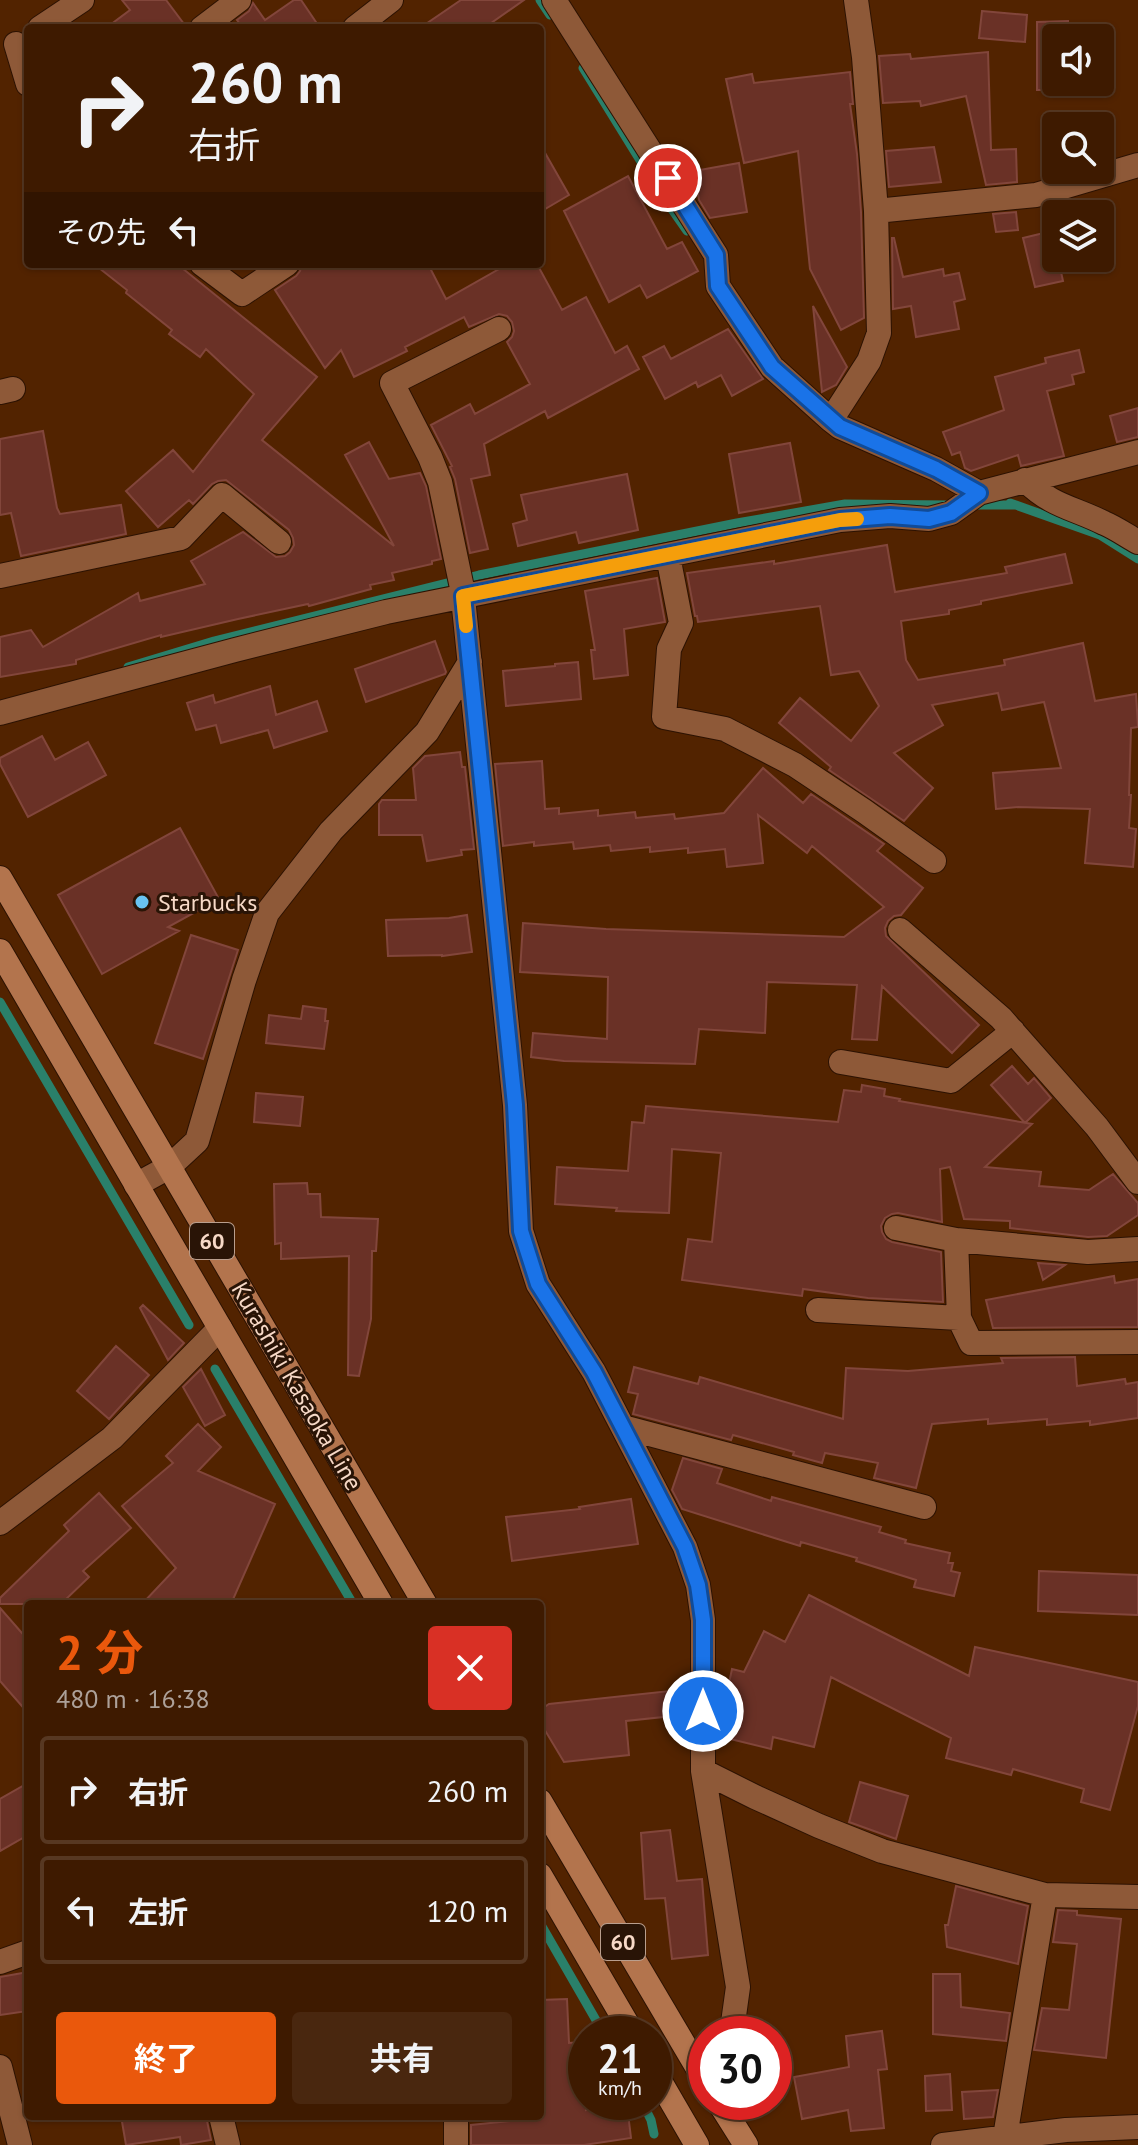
<!DOCTYPE html>
<html lang="ja">
<head>
<meta charset="utf-8">
<style>
  :root { --surface:#3e1a00; --page:#49270f; --text:#f1f3f6; --muted:#ada199; --line:#573822; --accent:#ea580c }
  body { margin:0; font-family:"PT Sans","Noto Sans JP",sans-serif; background:var(--page); color:var(--text); height:100vh; display:flex; flex-direction:column; font-size:30px; white-space:nowrap }
  * { box-sizing:border-box; margin:0 }
  p { font-size:26px; color:var(--muted) }
  .icon { flex:none; width:44px; height:44px; fill:none; stroke:currentColor; stroke-width:2; stroke-linecap:round; stroke-linejoin:round }
  .map { position:relative; flex:1; overflow:hidden }
  .side { position:absolute; left:24px; top:1600px; width:520px; height:520px; display:flex; flex-direction:column; background:var(--surface); border-radius:8px; box-shadow:0 2px 6px #0004,0 0 0 2px var(--line) }
  .side>* { flex:none }
  .hud { position:absolute; left:24px; top:24px; width:520px; height:244px; border-radius:8px; box-shadow:0 2px 6px #0004,0 0 0 2px var(--line); background:#3e1a00; color:var(--text); overflow:hidden }
  .controls { position:absolute; left:1042px; top:24px; display:grid; gap:16px }
  .controls a { display:grid; place-items:center; width:72px; height:72px; border-radius:8px; background:var(--surface); box-shadow:0 2px 6px #0004,0 0 0 2px var(--line); font-size:40px }
  .speed { position:absolute; left:568px; top:2016px; display:flex; gap:16px; font-size:40px; font-weight:700; text-align:center }
  .speed>* { display:grid; place-content:center; width:104px; height:104px; border-radius:50%; background:var(--surface); box-shadow:0 2px 6px #0004,0 0 0 2px var(--line); line-height:1 }
  .speed small { font-size:20px; font-weight:400 }
  .speed .limit { border:12px solid #d22; background:#fff; color:#111 }
  .pin { position:absolute; display:grid; place-items:center; width:68px; height:68px; color:#fff; margin:-34px; border:4px solid #fff; border-radius:50%; box-shadow:0 2px 8px #0007 }
  .me { position:absolute; width:88px; margin:-44px; rotate:0deg; stroke-linejoin:round; filter:drop-shadow(0 0 6px #0008) }
  .turn { display:flex; align-items:center; gap:28px; height:168px; padding:0 32px; font-size:36px }
  .turn .icon { width:104px; height:104px; stroke-width:2.5 }
  .turn b { display:block; font-size:56px; line-height:68px }
  .then { display:flex; align-items:center; height:76px; padding:0 32px; background:#0003; gap:16px; font-size:30px }
  .round { display:grid; place-items:center; flex:none; width:84px; height:84px; border-radius:8px; background:var(--page) }
  .overview { display:flex; align-items:center; justify-content:space-between; height:136px; padding:0 32px }
  h1 { font-size:48px; font-weight:700; line-height:60px; color:var(--accent) }
  .button { display:flex; gap:16px; margin-top:auto; padding:16px 32px }
  .button a { flex:1; height:92px; border-radius:8px; background:var(--accent); color:#fff; font-size:32px; font-weight:700; line-height:92px; text-align:center }
  .button a+a { background:var(--page); color:var(--text) }
  ul { padding:0; list-style:none }
  li { display:flex; align-items:center; gap:24px; height:108px; margin:0 16px 12px; padding:0 16px; border:4px solid var(--line); border-radius:8px }
  li div { flex:1 }
  li b { display:block; font-size:30px }
  li em { font-style:normal }
  .map>svg:first-child { display:block }
  .lines { fill:none; stroke-linecap:round; stroke-linejoin:round }
  .stream { stroke:#2a806a; stroke-width:9 }
  .building { fill:#6a3126; stroke:#82463b; stroke-width:2 }
  .minor-casing { stroke:#2c1202; stroke-width:26 }
  .major-casing { stroke:#2c1202; stroke-width:26 }
  .minor { stroke:#8e5938; stroke-width:24 }
  .major { stroke:#b3744d; stroke-width:24 }
  .route-casing { stroke:#114b97; stroke-width:20 }
  .route { stroke:#1a73e8; stroke-width:14 }
  .slow { stroke:#f59e0b; stroke-width:14 }
  .poi-dot { fill:#69c3f1; stroke:#291406; stroke-width:3 }
  .labels { text-anchor:middle; dominant-baseline:central; stroke-width:6; stroke-linejoin:round; paint-order:stroke }
  .shield { fill:#291406; stroke:#b99e8d; stroke-width:2 }
  .shield-label { font-size:22px; font-weight:bold; fill:#f7d9c7 }
  .poi-label { font-size:24px; fill:#f7d9c7; stroke:#291406; text-anchor:start }
  .street-label { font-size:24px; fill:#f7d9c7; stroke:#291406 }
</style>
</head>
<body>
<div class="map">
<svg width="1138" height="2145" viewBox="0 0 1138 2145">
  <rect width="100%" height="100%" fill="#522300"/>
  <g class="lines">
    <path class="stream" d="M540 0 550 15
      M583 68 659 191 687 231
      M1010 503 1100 535 1138 559
      M973 505H1014
      M128 667 214 641 479 575 737 523 845 504 947 505
      M0 1002 189 1325
      M215 1369 353 1604
      M540 1923 604 2034
      M642 2102 651 2120 654 2134"/>
  </g>
  <path class="building" d="M122 0H166L187 28H106L130 10Z
    M294 0H301L320 28H243L237 20 249 11 253 3 265 20Z
    M461 0H524L484 28H420Z
    M982 11 1027 15 1025 42 979 38Z
    M1068 21V38H1056V82H1068L1067 90H1037V22Z
    M988 52 991 150 1016 149 1017 182 986 185 966 96 921 106 920 101 883 103 879 56 910 54 911 59Z
    M850 72 853 104H850L857 154 861 212 864 318 841 330 810 269 798 151 744 163 726 79 752 74 754 83Z
    M540 144 569 195 540 212Z
    M934 147 941 182 889 187 886 151Z
    M739 163 747 212 710 218 699 200 694 171Z
    M628 176 667 249 682 242 698 271 647 298 640 285 609 302 564 211Z
    M1016 212 1018 230 996 232 993 214Z
    M1052 231 1056 258H1058L1063 281 1035 287 1023 238Z
    M892 238H894L903 277 943 269 944 276 959 273 965 299 954 302 959 329 916 337 911 306 893 309Z
    M94 264H177L317 377 262 440 394 546 345 455 369 442 389 479 420 473 426 486 441 559 432 561V564L392 573 394 580 370 585 371 589 309 606 308 604 238 619 161 637V635L76 660V664L0 677V637L31 630 43 647 138 593 140 601 205 584 191 561 243 532 276 557 285 556 290 552 294 545 293 538 289 530 226 480 218 481 212 484 193 504 189 500 158 527 126 491 173 450 193 472 254 394 206 349 200 357 169 334 172 330 126 293 127 290Z
    M302 264H428L446 299 508 264H537L562 310 586 297 615 353 627 346 639 369 548 418 545 411 484 444 490 475 471 479 488 549 470 553 455 479 450 467 452 466 431 425 470 404 475 414 530 384 507 342 512 337 514 331 512 322 507 316 499 314 469 327 464 317 405 347 407 351 354 377 341 350 325 368 275 290 296 276 300 271Z
    M813 306 847 367 836 385 822 392Z
    M728 329 763 379 732 396 721 375 698 387 696 382 665 399 643 357 664 346 671 359Z
    M1079 350 1084 372 1072 375 1074 384 1047 391 1064 456 1021 466 1018 455 971 471 965 468 960 452 952 455 943 432 1004 410 995 377 1046 363 1045 358Z
    M1138 408V437L1117 442 1110 416Z
    M43 431 57 508 60 514 121 505 126 534 21 556 11 513 0 515V439Z
    M790 443 801 502 739 513 729 454Z
    M627 474 638 530 579 543 576 532 518 546 513 524 527 520 521 495Z
    M887 545 895 592 1007 573 1005 567 1065 554 1072 583 981 601V604L949 610V614L901 621 906 660 918 680 1005 665 1004 660 1083 643 1095 701 1136 694 1138 727 1131 728 1129 795H1131L1129 828 1136 829 1133 867 1085 863 1090 809 1018 807 996 809 993 773 1061 768 1044 702 1002 710 998 693 932 705 943 725 894 753 933 788 904 821 829 770 831 767 779 723 800 698 851 741 879 706 859 671 831 675 820 606 698 622 697 616H695L687 573 774 561V564Z
    M657 578 665 622 624 629 628 675 594 679 591 650H595L585 591Z
    M435 641 446 672 445 674 366 702 355 669Z
    M578 662 581 699 506 706 503 671 555 666V664Z
    M270 686 276 715 317 701 327 731 274 748 268 730 221 743 216 725 196 730 187 703 213 695 215 703Z
    M42 736 55 760 88 742 106 775 28 817 0 764V758Z
    M460 752 462 767H465L474 849 461 850 462 855 427 861 422 835H379V804L382 800H416L413 768 425 756Z
    M542 761 545 809 559 808V814L598 810V816L635 812 636 818 674 814 675 819 724 813 763 768 803 803 811 794 884 844 877 851 923 888 901 915 894 916 888 921 885 928 886 936 979 1025 952 1053 882 986 877 1040 852 1039 857 985 767 982 765 1033 699 1029 695 1064 564 1061 531 1057 533 1033 607 1039 608 977 520 972 523 923 606 929 844 937 884 907 812 846 807 853 758 815 763 863 727 867 725 849 688 853V848L650 852V847L611 851 610 845 574 849 573 842 534 846V842L503 846 495 764Z
    M180 828 219 899 168 927 179 931 102 974 58 895Z
    M467 915 472 952 442 956V955L388 956 386 920 449 918Z
    M191 935 238 950 203 1059 155 1043Z
    M303 1006 326 1009 325 1021H328L324 1049 266 1043 269 1015 301 1019Z
    M1012 1066 1028 1084 1034 1078 1051 1098 1025 1123 991 1085Z
    M862 1085 885 1089 884 1096 900 1099 899 1101 1032 1124 985 1167 1041 1172 1039 1186 1089 1190 1113 1174 1138 1203V1215L1107 1236 1088 1237 1010 1228V1221L964 1219 950 1167 940 1169 942 1222 898 1213 892 1214 885 1218 881 1226 882 1232 886 1239 892 1242 941 1252 943 1302 868 1298 803 1289 802 1296 682 1280 688 1239 712 1242 721 1153 672 1149 669 1213 616 1211 617 1208 555 1204 557 1167 628 1171 632 1122 644 1123 646 1106 838 1122 844 1090 861 1092Z
    M256 1093 303 1097 300 1126 254 1122Z
    M307 1183 308 1194H320L321 1217 378 1219 376 1251H372L371 1319 359 1376 348 1375 349 1256 281 1259V1243L275 1244 274 1184Z
    M1038 1263 1065 1265 1043 1280Z
    M1114 1276 1115 1283 1138 1279V1327L993 1328 986 1300Z
    M143 1305 184 1343 168 1360 140 1308Z
    M116 1346 149 1375 109 1419 77 1391Z
    M1075 1357 1077 1386 1125 1379 1126 1384 1138 1382V1418L1090 1425V1421L1047 1425V1419L988 1424V1419L932 1424 916 1488 874 1478 878 1463 825 1453 822 1463 793 1455 794 1452 733 1435 731 1440 633 1414 638 1394 628 1392 634 1367 698 1384 700 1377 843 1419 846 1368 908 1371 1003 1363 1001 1358Z
    M201 1369 225 1415 205 1426 183 1387Z
    M198 1424 221 1447 198 1471 275 1504 231 1604H142L176 1568 122 1506 173 1463 166 1456Z
    M683 1458 722 1469 717 1483 771 1501 772 1497 881 1527 879 1532 906 1540 905 1543 950 1553 948 1563H953L951 1571 960 1573 954 1596 914 1587 916 1580 856 1561 857 1558 801 1542 800 1546 682 1509 672 1490Z
    M99 1493 131 1528 83 1571 89 1577 61 1604H0V1598L69 1531 64 1525Z
    M631 1499 638 1544 512 1561 506 1517 580 1509 579 1507Z
    M1039 1571 1138 1575V1615L1038 1611Z
    M809 1595 969 1676 975 1647 1138 1682V1706L1110 1810 1081 1802 1084 1789 1013 1769 1011 1775 946 1758 951 1738 831 1677 814 1747 773 1737 771 1749 718 1736 732 1669 744 1672 764 1631 785 1642Z
    M0 1608 28 1640V1713L0 1681Z
    M679 1690 682 1715 626 1721 629 1755 564 1762 540 1722V1710L549 1704Z
    M860 1782 908 1796 896 1839 849 1822Z
    M28 1783V1835L0 1851V1799Z
    M670 1830 677 1881 702 1879 708 1955 672 1959 665 1898 645 1899 641 1833Z
    M956 1886 1028 1906 1018 1964 947 1947 945 1925H948Z
    M1058 1910 1077 1911V1915L1121 1919 1106 2058 1034 2050 1042 2008 1069 2010 1077 1944 1053 1942Z
    M28 1972V2011L0 2015V1977Z
    M933 1974H960L961 2007 1010 2013 1006 2041 933 2034Z
    M567 1999 569 2043 579 2042 586 2089V2110L627 2105 631 2138 584 2145H471V2125L540 2118V2000Z
    M882 2031 887 2069 878 2070 884 2128 851 2131 848 2110 802 2119 794 2077 849 2067 846 2036Z
    M950 2074 952 2110 926 2111 925 2076Z
    M998 2090 993 2117 964 2119 962 2092Z
    M121 2116H206L211 2140 181 2145 180 2137 126 2145Z"/>
  <g class="lines">
    <defs>
      <path id="minor" d="M554 0 716 255 718 286 772 367 831 420 840 427 936 469 979 493
        M40 28 82 0
        M202 28 239 0
        M355 28 391 0
        M16 44 28 84
        M876 211 1036 195 1138 165
        M202 264 242 294 287 264
        M499 329 392 383 430 457 440 482 462 588 515 1105 521 1231 538 1284 594 1372 685 1547 698 1585 703 1620V1771L738 1987 732 2030 726 2034
        M0 392 13 389
        M831 420 869 361 879 333 876 211 864 57 856 0
        M1025 480C1053 507 1072 507 1104 523 1116 528 1127 536 1138 542
        M668 556 681 623 669 649 664 717 725 729 795 765 864 811 934 861
        M0 576 181 538 222 495 279 542
        M0 713 235 650 386 612 840 520 890 516 929 519 951 513 979 493 1138 452
        M900 930 1001 1018 1097 1127 1138 1182
        M841 1062 951 1081 1013 1031
        M136 1185 169 1167 197 1141 244 980 267 913 331 831 427 732 470 662
        M896 1228 956 1240 1088 1252 1138 1249
        M956 1240 959 1318 971 1343 1138 1342
        M818 1310 959 1318
        M623 1427 924 1507
        M0 1523 112 1438 220 1328
        M703 1771 755 1797 819 1826 882 1851 1045 1895 1138 1897
        M0 1962 28 1952
        M0 2067 20 2145
        M221 2116 228 2145
        M1005 2137 1045 1895
        M456 2145V2116
        M943 2145 1066 2130 1138 2127"/>
      <path id="major" d="M0 878 425 1604
        M0 951 381 1604
        M540 1801 706 2082
        M540 1875 633 2034
        M654 2071 697 2145
        M719 2102 746 2145"/>
    </defs>
    <use href="#minor" class="minor-casing"/>
    <use href="#major" class="major-casing"/>
    <use href="#minor" class="minor"/>
    <use href="#major" class="major"/>
  </g>
  <g class="lines">
    <defs>
      <path id="route" d="M668 178 716 255 718 286 772 367 840 427 936 469 979 493 951 513 929 519 890 516 840 520 463 596 515 1105 521 1231 538 1284 594 1372 685 1547 698 1585 703 1620V1711"/>
    </defs>
    <use href="#route" class="route-casing"/>
    <use href="#route" class="route"/>
    <path class="slow" d="M466 626 463 596 840 520 857 519"/>
  </g>
  <circle class="poi-dot" cx="142" cy="902" r="8"/>
  <g class="labels">
    <g class="shield">
      <rect x="190" y="1223" width="44" height="36" rx="6"/>
      <rect x="601" y="1924" width="44" height="36" rx="6"/>
    </g>
    <g class="shield-label">
      <text x="212" y="1241">60</text>
      <text x="623" y="1942">60</text>
    </g>
    <g class="poi-label">
      <text x="158" y="902">Starbucks</text>
    </g>
    <g class="street-label">
      <text transform="translate(297 1386) rotate(60)">Kurashiki Kasaoka Line</text>
    </g>
  </g>
</svg>
<div class="controls">
<a><svg class="icon" aria-label="sound" viewBox="0 0 24 24"><path d="M4 9h4l5-4v14l-5-4H4zM17 9q2 3 0 6"/></svg></a>
<a><svg class="icon" aria-label="search" viewBox="0 0 24 24"><circle cx="10" cy="10" r="6"/><path d="M15 15l6 6"/></svg></a>
<a><svg class="icon" aria-label="layers" viewBox="0 0 24 24"><path d="M12 4l9 5-9 5-9-5zM3 14l9 5 9-5"/></svg></a>
</div>
<div class="speed"><div>21<small>km/h</small></div><div class="limit">30</div></div>
<div class="pin" style="left:668px;top:178px;background:#d93025"><svg class="icon" aria-label="arrive" viewBox="0 0 24 24"><path d="M6 21V4h12l-3 4 3 4H6"/></svg></div>
<svg class="me" style="left:703px;top:1711px" viewBox="-20 -20 40 40"><circle r="17" fill="#1a73e8" stroke="#fff" stroke-width="3"/><path d="M0-11L8 9 0 5-8 9z" fill="#fff"/></svg>
<div class="hud">
<div class="turn"><svg class="icon" aria-label="right" viewBox="0 0 24 24"><path d="M7 20v-9h11M14 6l5 5-5 5"/></svg><div><b>260 m</b>右折</div></div>
<div class="then">その先<svg class="icon" aria-label="left" viewBox="0 0 24 24"><path d="M17 20v-9H6M10 6l-5 5 5 5"/></svg></div>
</div>
<section class="side">
<div class="overview"><div><h1>2 分</h1><p>480 m · 16:38</p></div><a class="round" style="background:#d93025;color:#fff"><svg class="icon" aria-label="close" viewBox="0 0 24 24"><path d="M6 6l12 12M18 6L6 18"/></svg></a></div>
<ul>
<li><svg class="icon" aria-label="right" viewBox="0 0 24 24"><path d="M7 20v-9h11M14 6l5 5-5 5"/></svg><div><b>右折</b></div><em>260 m</em></li>
<li><svg class="icon" aria-label="left" viewBox="0 0 24 24"><path d="M17 20v-9H6M10 6l-5 5 5 5"/></svg><div><b>左折</b></div><em>120 m</em></li>
</ul>
<div class="button"><a>終了</a><a>共有</a></div>
</section>
</div>
</body>
</html>
